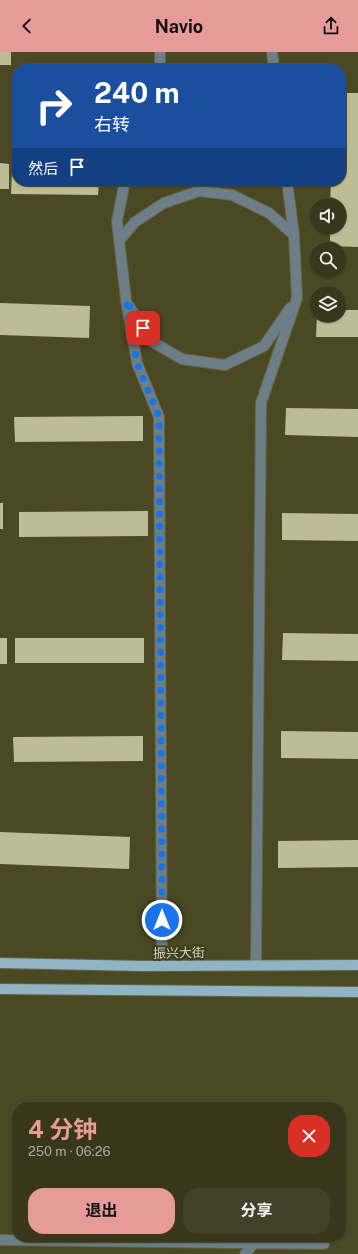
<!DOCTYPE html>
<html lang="zh">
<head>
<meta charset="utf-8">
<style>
  :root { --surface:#38361b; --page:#434128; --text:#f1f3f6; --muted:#ababa3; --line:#52503a; --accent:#e69b98 }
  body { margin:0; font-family:"Public Sans","Noto Sans SC",sans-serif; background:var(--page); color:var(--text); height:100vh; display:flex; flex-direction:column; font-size:15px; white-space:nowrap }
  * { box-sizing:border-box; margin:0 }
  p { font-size:13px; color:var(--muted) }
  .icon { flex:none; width:22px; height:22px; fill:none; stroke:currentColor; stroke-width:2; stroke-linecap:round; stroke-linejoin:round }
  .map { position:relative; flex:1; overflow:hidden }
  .drawer { position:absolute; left:12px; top:1050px; width:334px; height:140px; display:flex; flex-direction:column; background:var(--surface); border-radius:16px; box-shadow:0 1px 3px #0004,0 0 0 1px var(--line) }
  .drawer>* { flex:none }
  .guide { position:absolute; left:12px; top:12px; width:334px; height:122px; border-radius:16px; box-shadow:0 1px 3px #0004,0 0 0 1px var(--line); background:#1a4fa0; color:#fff; overflow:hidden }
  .tools { position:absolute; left:310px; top:146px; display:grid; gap:8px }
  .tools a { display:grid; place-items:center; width:36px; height:36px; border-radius:50%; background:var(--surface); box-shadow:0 1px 3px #0004,0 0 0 1px var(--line); font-size:20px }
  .pin { position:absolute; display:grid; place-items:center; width:34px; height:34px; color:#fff; margin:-17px; border-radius:8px; box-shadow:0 2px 6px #0006 }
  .me { position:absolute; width:44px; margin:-22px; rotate:0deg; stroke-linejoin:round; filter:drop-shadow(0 0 3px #0008) }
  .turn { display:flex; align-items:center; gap:14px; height:84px; padding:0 16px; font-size:18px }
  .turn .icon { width:52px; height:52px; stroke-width:2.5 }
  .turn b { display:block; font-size:28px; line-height:34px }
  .then { display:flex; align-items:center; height:38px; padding:0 16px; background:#0003; gap:8px; font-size:15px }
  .round { display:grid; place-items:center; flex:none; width:42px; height:42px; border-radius:16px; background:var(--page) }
  .head { display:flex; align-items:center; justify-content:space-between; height:68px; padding:0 16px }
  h1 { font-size:24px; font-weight:700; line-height:30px; color:var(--accent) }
  .button { display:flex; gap:8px; margin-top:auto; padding:8px 16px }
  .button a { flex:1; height:46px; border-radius:16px; background:var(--accent); color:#111; font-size:16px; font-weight:700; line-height:46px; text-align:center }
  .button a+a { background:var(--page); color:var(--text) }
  header { display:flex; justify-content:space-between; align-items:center; height:52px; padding:0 16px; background:var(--accent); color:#111; font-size:18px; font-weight:700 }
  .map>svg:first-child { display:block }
  .building { fill:#bebc95 }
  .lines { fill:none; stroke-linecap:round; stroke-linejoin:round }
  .minor-casing { stroke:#676444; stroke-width:12 }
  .major-casing { stroke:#676444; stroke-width:12 }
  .minor { stroke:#6c7e86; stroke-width:10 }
  .major { stroke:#8fb4c3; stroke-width:10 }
  .route { stroke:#1a73e8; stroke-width:7; stroke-dasharray:0 12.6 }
  .labels { text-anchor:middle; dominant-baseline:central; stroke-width:4; stroke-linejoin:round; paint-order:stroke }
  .street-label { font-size:13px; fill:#d6d6c2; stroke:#403d1a }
</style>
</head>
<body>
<header><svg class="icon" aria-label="back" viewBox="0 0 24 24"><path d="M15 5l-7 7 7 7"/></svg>Navio<svg class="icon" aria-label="share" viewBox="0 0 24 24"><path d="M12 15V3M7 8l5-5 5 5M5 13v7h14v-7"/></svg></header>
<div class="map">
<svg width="358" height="1202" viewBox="0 0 358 1202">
  <rect width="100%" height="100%" fill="#4b4824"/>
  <path class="building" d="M0 0H11V13H0Z
    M14 27H17V85H16Z
    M341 41H358V195L330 194V175H339V153H330L331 129H341Z
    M0 111 9 112V137H0Z
    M12 115H17V129H99L98 143 11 142Z
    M0 251 90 254 89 286 0 283Z
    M339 258H358V285H316L317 263H339Z
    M286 356 358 357V385L285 383Z
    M143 364V389L15 390 14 365Z
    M0 451H3V477H0Z
    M148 459V484L19 485V460Z
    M282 461 358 462V489L282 488Z
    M283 581 358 582V609L282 608Z
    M0 586H7V612H0Z
    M15 586H144V611H15Z
    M281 679 358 680V707L281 706Z
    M143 684V709L14 710 13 685Z
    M0 780 130 785 129 817 0 812Z
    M358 788V815L278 816V789Z"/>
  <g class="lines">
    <defs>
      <path id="minor" d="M160 0V17
        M272 0 274 17
        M125 129 117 169 126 248 137 311 159 365 162 914
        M119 189 135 170 164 151 199 139 232 143 269 161 294 183
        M129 254 151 289 182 307 225 313 264 294 290 256
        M256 913 261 351 297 246 294 183 287 129
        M0 1188 324 1192
        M245 1202 254 1191"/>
      <path id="major" d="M0 911 142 914 358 913
        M0 937 358 940"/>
    </defs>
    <use href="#minor" class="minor-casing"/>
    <use href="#major" class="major-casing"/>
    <use href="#minor" class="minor"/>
    <use href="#major" class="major"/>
  </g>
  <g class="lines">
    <path class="route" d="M143 276 126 248 137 311 159 365 162 868"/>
  </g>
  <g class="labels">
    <g class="street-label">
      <text transform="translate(179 901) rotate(-1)">振兴大街</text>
    </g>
  </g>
</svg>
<div class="tools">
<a><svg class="icon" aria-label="sound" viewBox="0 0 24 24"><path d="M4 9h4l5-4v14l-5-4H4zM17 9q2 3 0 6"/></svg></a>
<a><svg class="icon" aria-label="search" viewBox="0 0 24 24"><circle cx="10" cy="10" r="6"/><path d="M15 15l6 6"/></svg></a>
<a><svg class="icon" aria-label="layers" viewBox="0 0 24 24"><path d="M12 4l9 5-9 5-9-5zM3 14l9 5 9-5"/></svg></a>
</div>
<div class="pin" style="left:143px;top:276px;background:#d93025"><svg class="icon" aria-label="arrive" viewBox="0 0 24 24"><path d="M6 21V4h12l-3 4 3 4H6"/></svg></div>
<svg class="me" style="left:162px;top:868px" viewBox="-20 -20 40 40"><circle r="17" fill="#1a73e8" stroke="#fff" stroke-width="3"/><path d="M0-11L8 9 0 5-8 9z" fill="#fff"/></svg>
<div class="guide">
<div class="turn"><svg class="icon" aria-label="right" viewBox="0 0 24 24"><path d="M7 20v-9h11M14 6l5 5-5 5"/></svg><div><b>240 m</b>右转</div></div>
<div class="then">然后<svg class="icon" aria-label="arrive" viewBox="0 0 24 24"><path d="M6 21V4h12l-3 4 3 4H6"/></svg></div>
</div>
<section class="drawer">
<div class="head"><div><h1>4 分钟</h1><p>250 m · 06:26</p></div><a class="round" style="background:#d93025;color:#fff"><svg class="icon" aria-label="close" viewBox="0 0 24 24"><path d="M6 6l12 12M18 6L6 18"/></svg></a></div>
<div class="button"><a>退出</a><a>分享</a></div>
</section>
</div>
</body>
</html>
